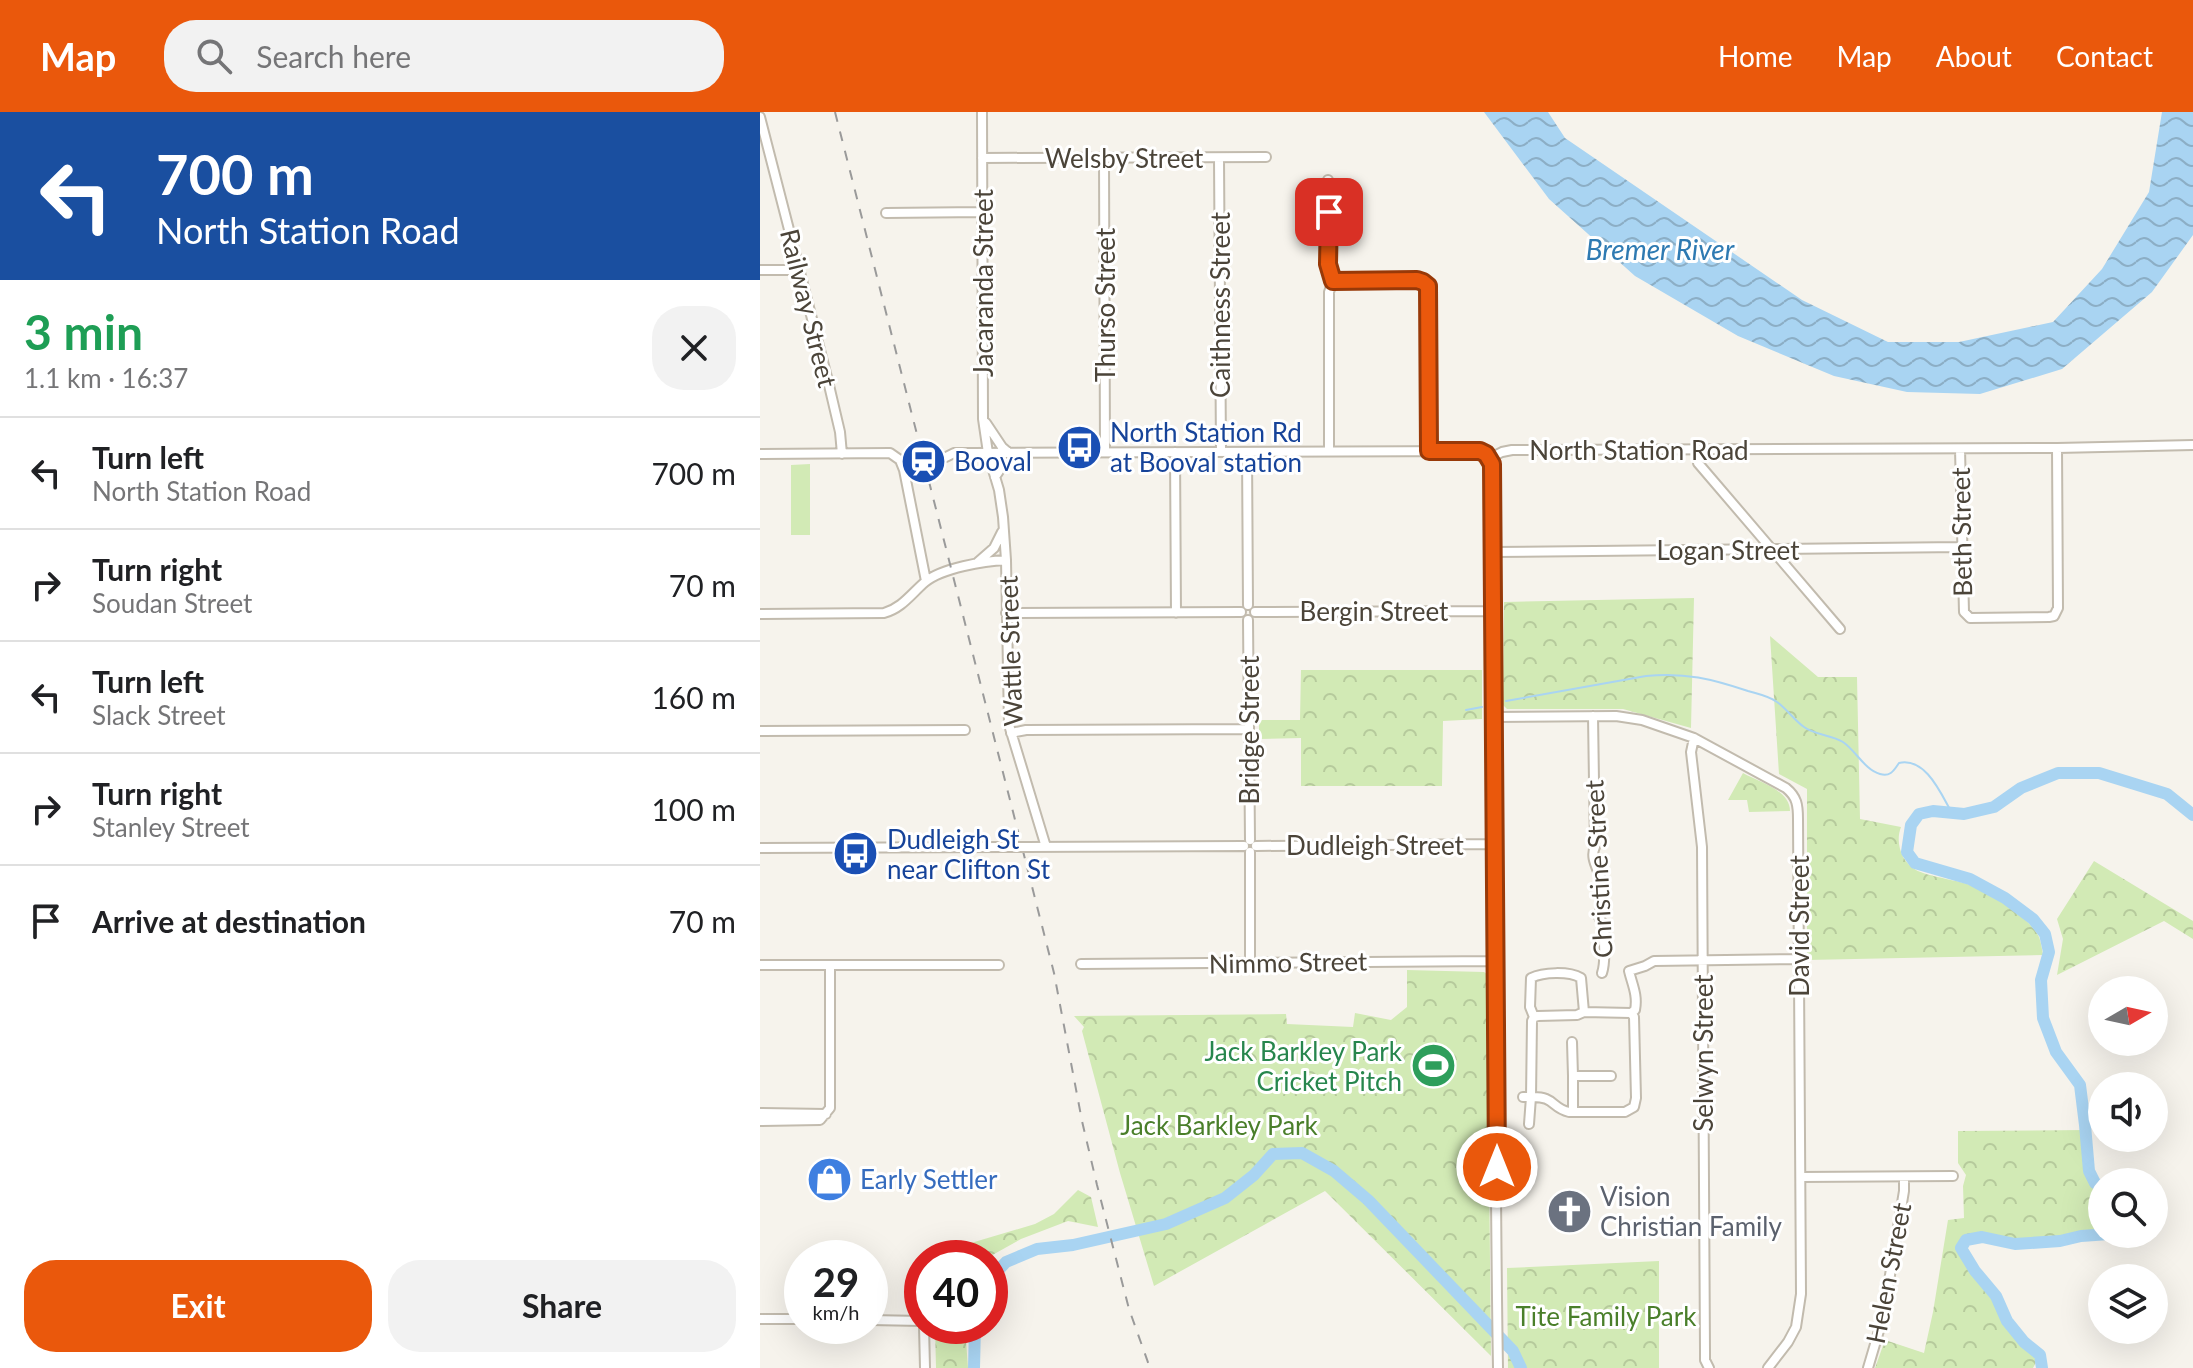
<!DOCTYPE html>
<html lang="en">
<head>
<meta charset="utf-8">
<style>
  :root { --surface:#fff; --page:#f2f2f2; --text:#202124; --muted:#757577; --line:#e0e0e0; --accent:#ea580c }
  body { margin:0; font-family:Lato,sans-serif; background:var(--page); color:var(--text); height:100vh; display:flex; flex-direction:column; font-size:30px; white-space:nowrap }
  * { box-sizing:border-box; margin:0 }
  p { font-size:26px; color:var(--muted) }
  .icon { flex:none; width:44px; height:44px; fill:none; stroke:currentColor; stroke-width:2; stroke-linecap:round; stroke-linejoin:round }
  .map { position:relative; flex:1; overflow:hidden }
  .sheet { display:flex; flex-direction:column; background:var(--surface); width:760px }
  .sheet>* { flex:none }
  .top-card { background:#1a4fa0; color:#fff; overflow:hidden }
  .needle { width:52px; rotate:81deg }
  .tools { position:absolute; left:1328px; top:864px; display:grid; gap:16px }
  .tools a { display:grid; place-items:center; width:80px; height:80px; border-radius:50%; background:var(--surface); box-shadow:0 8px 32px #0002; font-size:40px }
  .speed { position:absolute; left:24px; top:1128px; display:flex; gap:16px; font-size:40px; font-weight:700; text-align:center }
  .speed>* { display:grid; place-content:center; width:104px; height:104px; border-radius:50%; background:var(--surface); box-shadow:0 8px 32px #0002; line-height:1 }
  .speed small { font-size:20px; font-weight:400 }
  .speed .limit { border:12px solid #d22; background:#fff; color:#111 }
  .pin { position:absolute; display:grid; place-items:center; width:68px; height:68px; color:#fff; margin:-34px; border-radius:16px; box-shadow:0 4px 12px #0006 }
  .me { position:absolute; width:88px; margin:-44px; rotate:0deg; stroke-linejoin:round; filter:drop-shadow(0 0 6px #0008) }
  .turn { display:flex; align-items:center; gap:28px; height:168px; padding:0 24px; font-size:36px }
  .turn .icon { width:104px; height:104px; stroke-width:2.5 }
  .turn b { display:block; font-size:56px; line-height:68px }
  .round { display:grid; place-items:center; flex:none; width:84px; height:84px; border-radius:32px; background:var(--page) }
  .summary { display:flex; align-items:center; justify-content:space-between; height:136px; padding:0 24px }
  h1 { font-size:48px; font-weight:700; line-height:60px; color:#1e9e55 }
  .cta { display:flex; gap:16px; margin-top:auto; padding:16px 24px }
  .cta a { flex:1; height:92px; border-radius:32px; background:var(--accent); color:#fff; font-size:32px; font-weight:700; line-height:92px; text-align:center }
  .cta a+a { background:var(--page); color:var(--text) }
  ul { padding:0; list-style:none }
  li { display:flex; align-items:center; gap:24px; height:112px; padding:0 24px; border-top:2px solid var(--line) }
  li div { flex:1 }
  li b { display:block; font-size:30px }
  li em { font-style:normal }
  header { display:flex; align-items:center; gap:48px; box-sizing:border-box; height:112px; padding:0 40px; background:var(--accent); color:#fff }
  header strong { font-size:38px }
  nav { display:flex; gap:44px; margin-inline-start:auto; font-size:28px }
  .search { width:560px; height:72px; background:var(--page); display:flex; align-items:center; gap:20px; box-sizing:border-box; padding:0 28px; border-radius:32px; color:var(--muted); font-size:30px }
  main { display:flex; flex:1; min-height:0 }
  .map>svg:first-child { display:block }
  .green { fill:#d2eab5 }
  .park { fill:url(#park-crowns) }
  .water { fill:url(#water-waves) }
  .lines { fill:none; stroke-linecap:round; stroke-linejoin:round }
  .stream { stroke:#a9d4f2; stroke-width:2 }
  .river { stroke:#a9d4f2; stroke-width:12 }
  .minor-casing { stroke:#c2bbae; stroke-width:12 }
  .minor { stroke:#fff; stroke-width:8 }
  .rail { stroke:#9a9a9a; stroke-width:2; stroke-dasharray:10 10; stroke-linecap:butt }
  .minor-bridge-casing { stroke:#c2bbae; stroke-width:12; stroke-linecap:butt }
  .minor-bridge { stroke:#fff; stroke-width:8 }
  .route-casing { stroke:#983908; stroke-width:20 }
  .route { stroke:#ea580c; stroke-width:14 }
  .labels { text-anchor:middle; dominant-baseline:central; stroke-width:6; stroke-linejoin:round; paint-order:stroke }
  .street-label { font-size:26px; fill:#4b4439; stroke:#fff }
  .transit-label { font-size:26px; fill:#164399; stroke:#fff; text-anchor:start }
  .leisure-label { font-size:26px; fill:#27864d; stroke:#fff; text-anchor:end }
  .park-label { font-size:26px; fill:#4a7f2a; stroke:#fff }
  .shop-label { font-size:26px; fill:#366cbe; stroke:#fff; text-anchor:start }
  .worship-label { font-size:26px; fill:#5b616d; stroke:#fff; text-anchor:start }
  .water-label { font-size:28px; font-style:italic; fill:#2e7ab2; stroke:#fff }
</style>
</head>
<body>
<header>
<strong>Map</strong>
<div class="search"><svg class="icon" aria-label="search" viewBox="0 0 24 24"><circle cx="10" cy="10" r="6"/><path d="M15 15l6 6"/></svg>Search here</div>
<nav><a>Home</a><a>Map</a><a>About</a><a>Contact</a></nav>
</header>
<main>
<section class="sheet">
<div class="top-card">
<div class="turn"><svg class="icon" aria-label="left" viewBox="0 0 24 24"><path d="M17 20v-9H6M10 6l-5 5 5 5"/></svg><div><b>700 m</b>North Station Road</div></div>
</div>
<div class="summary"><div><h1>3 min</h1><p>1.1 km · 16:37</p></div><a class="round"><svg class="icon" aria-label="close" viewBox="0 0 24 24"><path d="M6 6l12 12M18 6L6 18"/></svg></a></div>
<ul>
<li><svg class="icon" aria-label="left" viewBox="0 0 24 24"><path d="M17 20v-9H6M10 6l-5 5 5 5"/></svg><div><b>Turn left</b><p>North Station Road</p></div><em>700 m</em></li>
<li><svg class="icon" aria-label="right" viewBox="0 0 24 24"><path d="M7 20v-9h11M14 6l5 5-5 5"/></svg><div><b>Turn right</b><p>Soudan Street</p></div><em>70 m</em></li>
<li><svg class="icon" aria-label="left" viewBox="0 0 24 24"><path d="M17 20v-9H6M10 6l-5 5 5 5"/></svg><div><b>Turn left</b><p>Slack Street</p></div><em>160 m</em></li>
<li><svg class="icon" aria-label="right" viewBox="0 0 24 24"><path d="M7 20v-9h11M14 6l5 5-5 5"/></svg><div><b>Turn right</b><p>Stanley Street</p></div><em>100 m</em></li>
<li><svg class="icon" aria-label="arrive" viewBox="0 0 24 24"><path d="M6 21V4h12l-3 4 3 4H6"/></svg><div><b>Arrive at destination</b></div><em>70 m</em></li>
</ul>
<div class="cta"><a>Exit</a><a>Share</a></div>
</section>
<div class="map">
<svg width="1433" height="1256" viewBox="0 0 1433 1256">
  <defs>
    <pattern id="park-crowns" width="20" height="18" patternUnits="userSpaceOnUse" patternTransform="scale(2)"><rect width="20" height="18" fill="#d2eab5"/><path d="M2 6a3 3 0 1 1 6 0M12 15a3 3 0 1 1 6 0" fill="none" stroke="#b6ca9c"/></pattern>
    <pattern id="water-waves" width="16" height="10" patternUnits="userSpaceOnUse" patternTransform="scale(2)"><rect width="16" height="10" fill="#a9d4f2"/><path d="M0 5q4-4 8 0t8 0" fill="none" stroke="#8caec5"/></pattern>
  </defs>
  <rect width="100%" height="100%" fill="#f6f3ec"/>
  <path class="green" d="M50 352V423H31V353Z"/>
  <path class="park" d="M934 486 931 616 863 597H747L743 593 744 490Z
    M1010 524 1058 565H1097L1100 707 1141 715C1135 730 1141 750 1156 758 1164 763 1193 768 1204 771 1226 777 1269 804 1279 825 1281 830 1282 837 1283 843L1047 848V677L1019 662Z
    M541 558H722V607L683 609 682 674H541V626L499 627V608H540Z
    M983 661C999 670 1030 678 1030 699L989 700 987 688H968Z
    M1334 749 1433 809V827L1404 809 1297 863 1303 827 1297 807Z
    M647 858 724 860 727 862 731 1244 565 1079 394 1174 360 1061 322 919 324 915 314 904 526 902 527 912 593 915 595 901 631 908 647 895Z
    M1326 1018C1327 1038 1324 1063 1342 1075V1122H1349L1321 1124 1300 1129 1255 1132 1222 1125 1206 1128 1201 1136 1215 1159 1236 1184 1247 1209 1264 1230 1280 1243 1273 1256H1115L1125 1228 1164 1241 1173 1200 1188 1108 1204 1106 1203 1074 1206 1063 1198 1051V1019Z
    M318 1078 331 1085 338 1115 308 1109 261 1127 227 1146H174V1142L275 1112 294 1102Z
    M899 1149V1256H748L747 1156Z
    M175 1214H205L208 1256H176Z"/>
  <path class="water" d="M724 0H788L805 26 1042 188 1128 230H1199L1293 210 1342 157 1389 80 1402 0H1433V123L1392 180 1302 257 1220 282 1147 280 1074 264 978 224 875 164 789 87Z"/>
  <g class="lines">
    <path class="stream" d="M746 589 886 564C925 560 952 567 988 579 998 582 1009 584 1017 590 1027 597 1034 608 1044 615 1055 623 1071 623 1083 630 1096 639 1105 658 1120 662 1131 665 1134 658 1139 651 1166 645 1181 682 1192 701
      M706 598 722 595"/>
    <path class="river" d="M1342 1075 1335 1071 1329 1059 1325 1013 1320 973 1296 940 1283 906 1281 868 1289 840 1285 822 1273 807 1245 786 1210 767 1155 751 1147 740 1151 713 1159 702 1173 699 1204 702 1234 695 1261 676 1298 661H1339L1407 682 1433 703
      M230 1167 246 1150 277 1137 313 1133 406 1112 465 1086 494 1063 513 1042 542 1041 574 1059 608 1088 753 1239 761 1256
      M214 1256 215 1214
      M1282 1256 1280 1243 1264 1230 1247 1209 1236 1184 1215 1159 1201 1136 1206 1128 1222 1125 1255 1132 1300 1129 1321 1124 1349 1122"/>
    <defs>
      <path id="minor" d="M222 0 223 307 228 341 239 378 243 405 246 448 249 613 286 735
        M0 5 68 269 80 320 82 342
        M222 46 506 45
        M344 46 345 340
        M459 46 461 340
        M568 68V152L573 169 569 180V339
        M126 101 222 100
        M0 158H29L39 156
        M573 169 657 168 663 170 668 174 669 339
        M226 311 242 335 249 341
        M1200 337 1204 500 1210 506 1289 505 1294 504 1298 496 1297 336
        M937 338 938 351 1080 517
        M415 340 416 501
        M487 340 488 493
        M0 342 130 341 140 348 144 358 166 469
        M186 345 194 341H213L714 339 726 342 730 346
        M730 346 733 358C736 657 733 957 738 1256
        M730 346 742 340 752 338 1297 336 1433 333
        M235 365 241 356 265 344
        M734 440 1201 435
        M218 450 234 436 242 420
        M495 500 733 499
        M246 501 481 500
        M0 502 124 501C142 496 151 482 165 470 182 456 224 449 246 448
        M488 508 490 728
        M833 604 835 735C829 747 840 759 842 772 843 784 842 794 839 805L845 816C842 832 847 846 842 861
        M734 605 856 604 882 608 934 626 1026 676C1037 685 1038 693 1038 707L1041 1182 1036 1215 1028 1230 1008 1256
        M0 619 205 618
        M251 621 266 618 489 617
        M934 626 931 640 942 735 945 1239V1248L949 1256
        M496 734 734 732
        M266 735 484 734
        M0 736 246 735
        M490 740V851
        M321 852 735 849
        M0 853H239
        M871 901 875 898C878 883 872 872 869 859L885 854 894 849 1040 847
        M812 930 813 964
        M763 985H771L772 909 774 905 778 904 817 903 824 900 821 866C809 859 783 860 771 866L770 895 774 905
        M813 1000V964H851
        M0 1001 66 1002
        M0 1009 60 1008 70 996V853
        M769 1012 771 985C795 984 791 996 809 1000H865L874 995 876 986 874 905 871 901 824 900
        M1041 1065 1193 1064
        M0 1207H42
        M110 1208 162 1209
        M164 1214 165 1256
        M1108 1256 1123 1205 1144 1079V1065"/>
    </defs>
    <use href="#minor" class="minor-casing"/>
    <use href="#minor" class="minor"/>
    <path class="rail" d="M75 0 294 861 322 1009 337 1073 369 1197 390 1256"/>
    <defs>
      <path id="minor-bridge" d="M246 735H266"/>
    </defs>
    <use href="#minor-bridge" class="minor-bridge-casing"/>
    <use href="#minor-bridge" class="minor-bridge"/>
  </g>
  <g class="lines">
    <defs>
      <path id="route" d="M569 100 568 152 573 169 657 168 663 170 668 174 669 339H720L726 342 732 352 737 1055"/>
    </defs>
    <use href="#route" class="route-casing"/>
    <use href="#route" class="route"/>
  </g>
  <defs>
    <symbol id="bus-disc" viewBox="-11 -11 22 22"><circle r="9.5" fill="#1a4fb4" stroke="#fff"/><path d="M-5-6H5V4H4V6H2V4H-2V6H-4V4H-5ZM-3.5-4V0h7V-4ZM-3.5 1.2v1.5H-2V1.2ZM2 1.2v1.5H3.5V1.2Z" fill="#fff"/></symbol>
    <symbol id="station-disc" viewBox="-11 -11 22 22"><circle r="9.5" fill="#1a4fb4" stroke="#fff"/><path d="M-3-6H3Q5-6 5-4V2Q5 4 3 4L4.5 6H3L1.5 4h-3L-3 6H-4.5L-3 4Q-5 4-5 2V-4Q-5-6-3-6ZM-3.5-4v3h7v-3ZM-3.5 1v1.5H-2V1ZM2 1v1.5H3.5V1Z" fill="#fff"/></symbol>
    <symbol id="stadium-disc" viewBox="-11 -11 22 22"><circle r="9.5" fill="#2e9e5b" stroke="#fff"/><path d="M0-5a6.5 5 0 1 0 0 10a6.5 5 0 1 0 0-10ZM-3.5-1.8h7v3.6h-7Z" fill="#fff"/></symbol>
    <symbol id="shop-disc" viewBox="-11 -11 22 22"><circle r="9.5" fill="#3f7fe0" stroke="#fff"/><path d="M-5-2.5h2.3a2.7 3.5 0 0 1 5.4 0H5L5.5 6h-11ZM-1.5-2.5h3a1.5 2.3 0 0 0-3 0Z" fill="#fff"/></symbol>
    <symbol id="church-disc" viewBox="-11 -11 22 22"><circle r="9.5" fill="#6b7280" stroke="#fff"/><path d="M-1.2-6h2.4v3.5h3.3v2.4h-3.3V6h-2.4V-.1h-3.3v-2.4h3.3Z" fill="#fff"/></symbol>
  </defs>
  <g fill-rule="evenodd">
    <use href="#bus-disc" x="294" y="310" width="51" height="51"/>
    <use href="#station-disc" x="138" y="324" width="51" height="51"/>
    <use href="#bus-disc" x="70" y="716" width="51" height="51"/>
    <use href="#stadium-disc" x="648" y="928" width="51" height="51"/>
    <use href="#shop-disc" x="44" y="1042" width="51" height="51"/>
    <use href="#church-disc" x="784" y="1074" width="51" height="51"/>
  </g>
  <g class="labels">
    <g class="street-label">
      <text x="364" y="46">Welsby Street</text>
      <text transform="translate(223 171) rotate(-90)">Jacaranda Street</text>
      <text transform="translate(345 193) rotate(-90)">Thurso Street</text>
      <text transform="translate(460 193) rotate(-90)">Caithness Street</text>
      <text transform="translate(49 196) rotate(76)">Railway Street</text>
      <text x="879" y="338">North Station Road</text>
      <text transform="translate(1201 420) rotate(-91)">Beth Street</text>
      <text x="968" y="438">Logan Street</text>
      <text x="614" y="499">Bergin Street</text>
      <text transform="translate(250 539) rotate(-92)">Wattle Street</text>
      <text transform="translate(489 618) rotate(-90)">Bridge Street</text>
      <text x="615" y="733">Dudleigh Street</text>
      <text transform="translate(838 757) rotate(-93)">Christine Street</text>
      <text transform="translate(1039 814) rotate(-90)">David Street</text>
      <text transform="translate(528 850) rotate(-1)">Nimmo Street</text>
      <text transform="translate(943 941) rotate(-90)">Selwyn Street</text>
      <text transform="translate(1128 1161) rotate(-79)">Helen Street</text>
    </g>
    <g class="transit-label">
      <text x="350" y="320">North Station Rd<tspan x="350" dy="30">at Booval station</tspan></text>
      <text x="194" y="349">Booval</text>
      <text x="127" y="727">Dudleigh St<tspan x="127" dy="30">near Clifton St</tspan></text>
    </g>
    <g class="leisure-label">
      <text x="642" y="939">Jack Barkley Park<tspan x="642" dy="30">Cricket Pitch</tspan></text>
    </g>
    <g class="park-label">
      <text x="459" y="1013">Jack Barkley Park</text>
      <text x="846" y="1204">Tite Family Park</text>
    </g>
    <g class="shop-label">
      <text x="100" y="1067">Early Settler</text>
    </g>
    <g class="worship-label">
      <text x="840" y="1084">Vision<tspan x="840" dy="30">Christian Family</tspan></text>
    </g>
    <g class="water-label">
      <text x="900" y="137">Bremer River</text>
    </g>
  </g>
</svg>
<div class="tools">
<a><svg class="needle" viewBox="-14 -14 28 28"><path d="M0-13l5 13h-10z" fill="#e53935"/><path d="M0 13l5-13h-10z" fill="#757577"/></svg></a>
<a><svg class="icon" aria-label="sound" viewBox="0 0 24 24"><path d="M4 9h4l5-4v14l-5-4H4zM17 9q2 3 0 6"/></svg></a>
<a><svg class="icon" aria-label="search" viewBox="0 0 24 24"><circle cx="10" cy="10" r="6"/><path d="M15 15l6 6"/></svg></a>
<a><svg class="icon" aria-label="layers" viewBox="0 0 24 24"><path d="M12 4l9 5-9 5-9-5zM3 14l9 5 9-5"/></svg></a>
</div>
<div class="speed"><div>29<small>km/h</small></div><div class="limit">40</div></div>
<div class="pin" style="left:569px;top:100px;background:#d93025"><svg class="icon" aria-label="arrive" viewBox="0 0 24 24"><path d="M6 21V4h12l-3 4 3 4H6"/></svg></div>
<svg class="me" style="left:737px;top:1055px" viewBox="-20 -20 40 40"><circle r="17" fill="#ea580c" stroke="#fff" stroke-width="3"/><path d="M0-11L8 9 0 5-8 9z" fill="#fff"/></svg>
</div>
</main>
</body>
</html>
